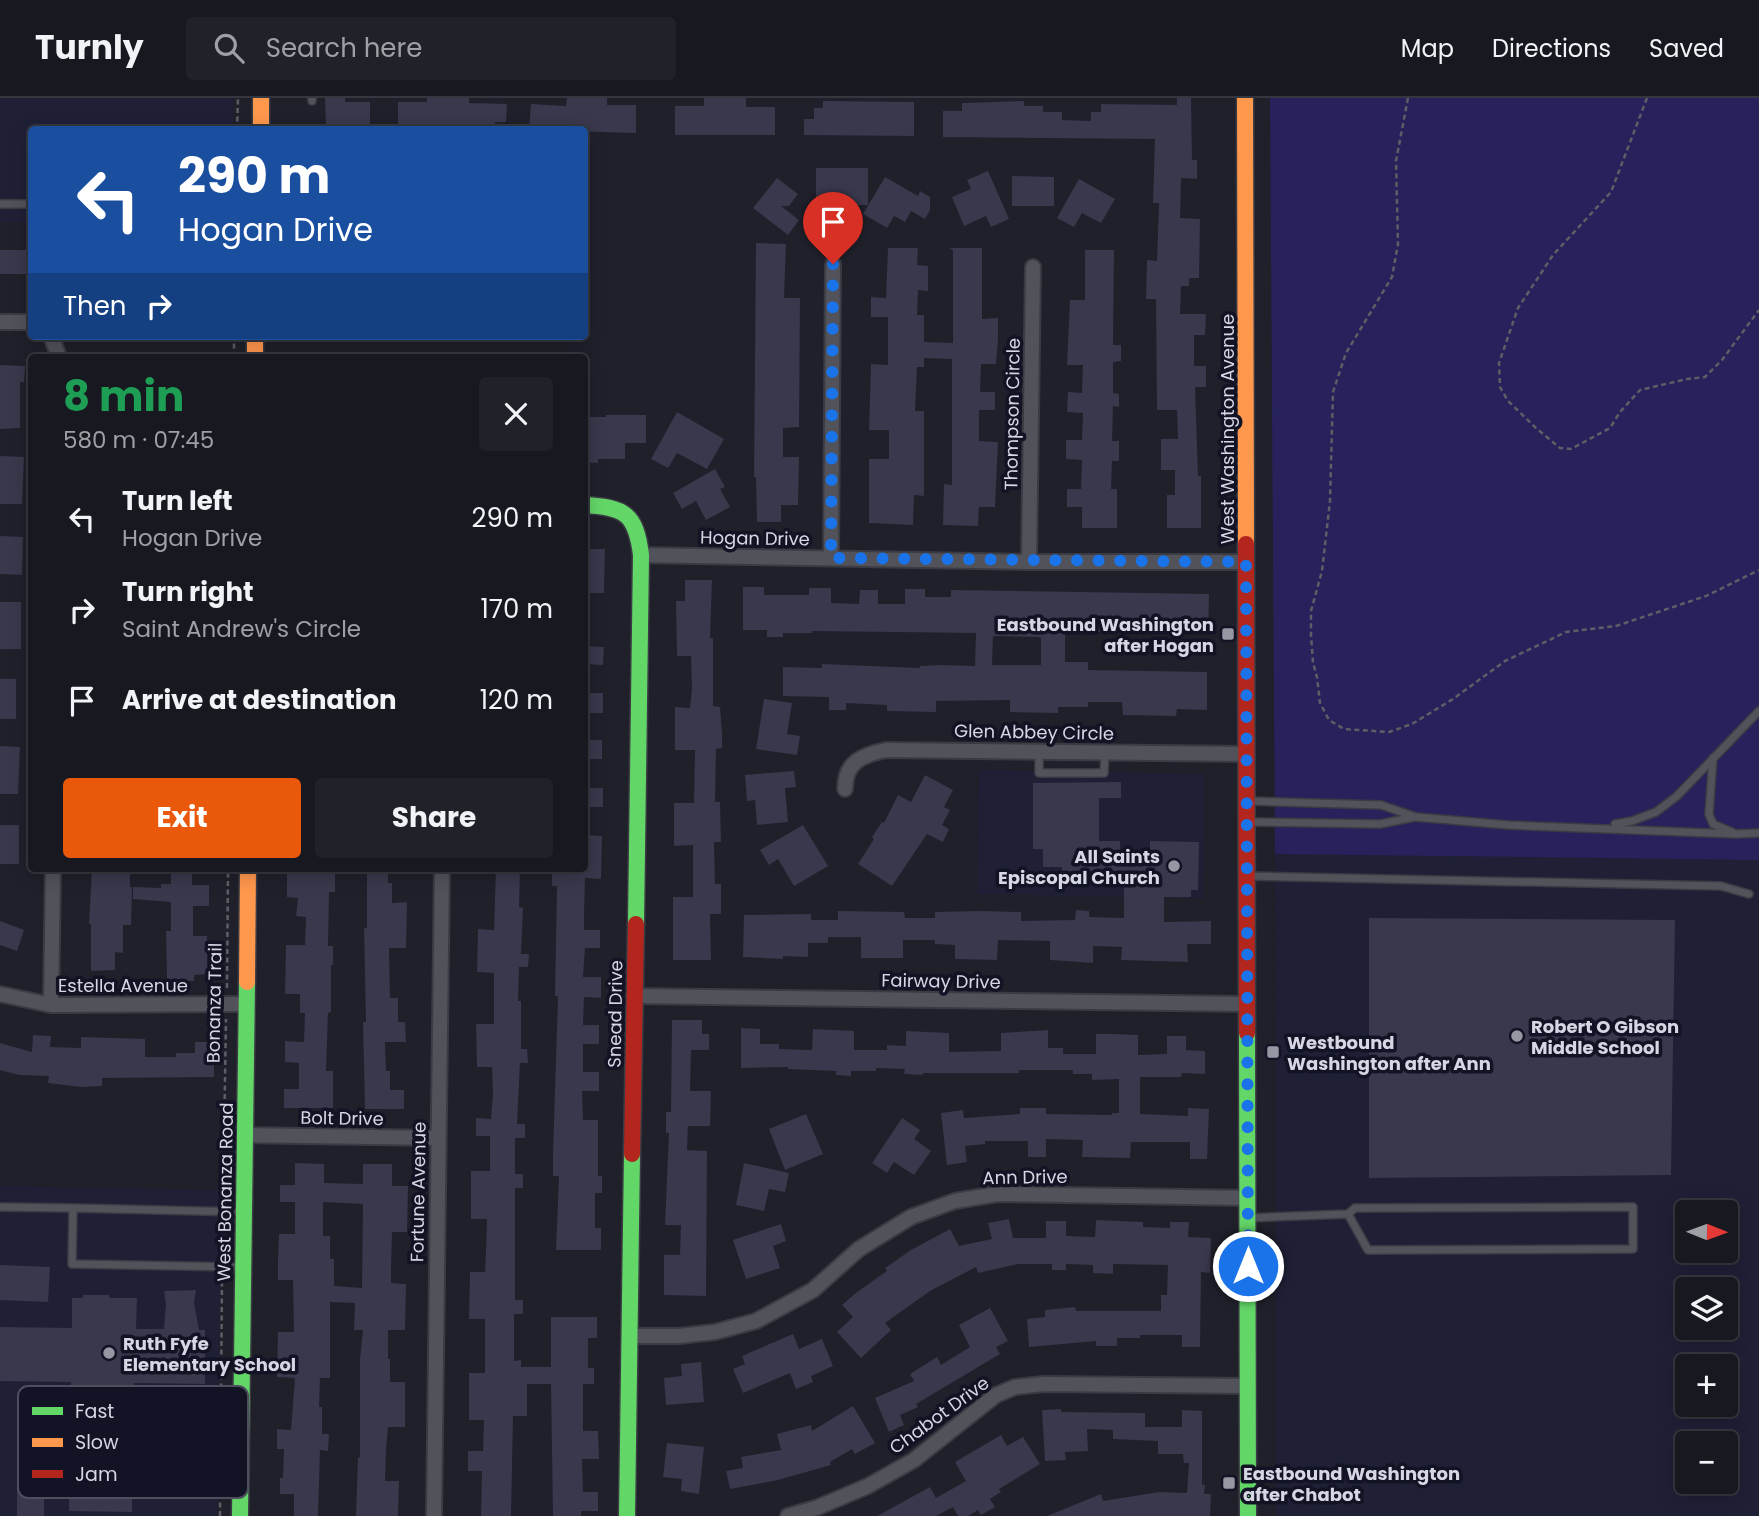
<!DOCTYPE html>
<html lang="en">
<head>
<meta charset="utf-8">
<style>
  :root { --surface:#171820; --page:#202129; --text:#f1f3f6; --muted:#9ea0a5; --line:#36373e; --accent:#ea580c }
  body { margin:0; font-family:Poppins,sans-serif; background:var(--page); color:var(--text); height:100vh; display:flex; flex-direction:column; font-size:26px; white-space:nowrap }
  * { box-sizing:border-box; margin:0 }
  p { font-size:23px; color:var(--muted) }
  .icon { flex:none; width:38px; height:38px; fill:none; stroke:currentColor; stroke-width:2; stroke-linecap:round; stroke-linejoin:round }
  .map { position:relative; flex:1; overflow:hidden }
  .details { position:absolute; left:28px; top:256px; width:560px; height:518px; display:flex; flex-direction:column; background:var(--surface); border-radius:7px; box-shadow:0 4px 18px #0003,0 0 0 2px var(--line) }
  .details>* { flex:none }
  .hud { position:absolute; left:28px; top:28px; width:560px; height:214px; border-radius:7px; box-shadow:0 4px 18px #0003,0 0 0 2px var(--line); background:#1a4fa0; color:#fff; overflow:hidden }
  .needle { width:46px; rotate:91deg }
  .fabs { position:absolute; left:1675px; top:1102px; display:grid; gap:14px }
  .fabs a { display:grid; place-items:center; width:63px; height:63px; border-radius:7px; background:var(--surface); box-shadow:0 4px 18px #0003,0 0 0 2px var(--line); font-size:35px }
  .pin { position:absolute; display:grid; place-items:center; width:60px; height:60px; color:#fff; margin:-72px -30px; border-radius:50% 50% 50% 0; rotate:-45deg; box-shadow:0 0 7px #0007 }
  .pin .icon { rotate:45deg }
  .me { position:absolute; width:77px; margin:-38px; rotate:0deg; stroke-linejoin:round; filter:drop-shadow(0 0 5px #0008) }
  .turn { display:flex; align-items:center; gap:24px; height:147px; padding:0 35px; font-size:32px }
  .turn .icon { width:91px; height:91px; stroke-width:2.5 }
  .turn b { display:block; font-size:49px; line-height:60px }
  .then { display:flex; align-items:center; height:66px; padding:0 35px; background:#0003; gap:14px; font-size:26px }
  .round { display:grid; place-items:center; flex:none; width:74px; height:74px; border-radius:7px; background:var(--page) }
  .headline { display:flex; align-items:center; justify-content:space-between; height:119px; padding:0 35px }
  h1 { font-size:42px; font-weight:700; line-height:52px; color:#1e9e55 }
  .cta { display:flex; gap:14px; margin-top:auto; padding:14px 35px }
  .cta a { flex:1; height:80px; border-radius:7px; background:var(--accent); color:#fff; font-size:28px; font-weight:700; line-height:80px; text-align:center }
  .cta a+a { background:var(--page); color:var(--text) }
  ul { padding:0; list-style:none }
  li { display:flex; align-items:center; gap:21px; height:91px; padding:0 35px }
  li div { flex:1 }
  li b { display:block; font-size:26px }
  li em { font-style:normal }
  header { display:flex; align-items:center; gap:42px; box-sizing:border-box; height:98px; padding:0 35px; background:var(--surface); border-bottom:2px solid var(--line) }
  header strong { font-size:33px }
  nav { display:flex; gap:38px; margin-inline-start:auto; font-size:24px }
  .search { width:490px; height:63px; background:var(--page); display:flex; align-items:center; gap:18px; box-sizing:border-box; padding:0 24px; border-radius:7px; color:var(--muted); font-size:26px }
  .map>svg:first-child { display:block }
  .built { fill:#1f2036; fill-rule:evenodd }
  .green { fill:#27225c }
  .building { fill:#39384c; fill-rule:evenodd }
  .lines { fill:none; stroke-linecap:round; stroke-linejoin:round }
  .lane-casing { stroke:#3b3b44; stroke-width:10 }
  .street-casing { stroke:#3b3b44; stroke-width:18 }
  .fast-casing { stroke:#3b3b44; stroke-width:19 }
  .slow-casing { stroke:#3b3b44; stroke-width:19 }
  .jam-casing { stroke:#3b3b44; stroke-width:19 }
  .path { stroke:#5e5e66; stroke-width:2.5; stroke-dasharray:5 3.5; stroke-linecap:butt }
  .lane { stroke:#51525a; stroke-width:7 }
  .street { stroke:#51525a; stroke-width:14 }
  .fast { stroke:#63d668; stroke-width:16 }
  .slow { stroke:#ff974d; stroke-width:16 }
  .jam { stroke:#b3261e; stroke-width:16 }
  .route { stroke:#1a73e8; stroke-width:12; stroke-dasharray:0 21.6 }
  .poi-dot { fill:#9697a3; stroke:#121324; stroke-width:2.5 }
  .labels { text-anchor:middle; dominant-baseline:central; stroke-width:7; stroke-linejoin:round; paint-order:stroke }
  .street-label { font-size:18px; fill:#d6d7e4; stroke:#121324 }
  .poi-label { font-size:18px; font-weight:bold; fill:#d6d7e4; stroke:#121324; text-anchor:start }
  .key { fill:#121324; stroke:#4d4e5e; stroke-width:2 }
  .key-label { font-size:19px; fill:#d6d7e4 }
</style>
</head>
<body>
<header>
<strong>Turnly</strong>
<div class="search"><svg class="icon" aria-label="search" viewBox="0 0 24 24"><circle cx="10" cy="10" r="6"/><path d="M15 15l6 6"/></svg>Search here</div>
<nav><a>Map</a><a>Directions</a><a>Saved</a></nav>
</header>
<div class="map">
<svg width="1759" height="1418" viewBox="0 0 1759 1418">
  <rect width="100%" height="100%" fill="#1f202a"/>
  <path class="built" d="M0 0H234L233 31 32 32 31 124H0Z
    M979 672 1205 676 1203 800 977 796Z
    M1275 756 1759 762V1418H1276ZM1687 1115H1726V1153H1687ZM1687 1192H1726V1230H1687ZM1687 1269H1726V1307H1687ZM1687 1346H1726V1384H1687Z
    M0 1088 221 1092 217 1418H0Z"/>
  <path class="green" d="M1270 0H1759V762L1275 756Z"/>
  <path class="building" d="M325 0H345V4H370V30H326Z
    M427 0H469V5L507 6 506 24H495V31L398 32V4H427Z
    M567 0H607V7H636V35L529 32 531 6 566 8Z
    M704 0H746V9H775V37H675V8H704Z
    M1177 0H1191L1192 62H1197V81L1181 80 1180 120 1200 121 1199 180H1189V188H1181L1180 216H1206L1205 237H1194V268H1206V289H1195L1198 378H1201V430H1167V397H1175V372H1161V341H1178L1177 312H1157L1156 201H1146L1147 162 1157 163 1159 105H1153L1155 41 943 39V13H962V5L1024 3V8H1043V14H1062V22L1091 23V14H1101V6L1177 7Z
    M823 3 914 4V38L804 37V21H814V10H823Z
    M816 70H868V107L816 108Z
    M988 73 1009 121 991 129 986 118 964 128 952 99 971 91 967 82Z
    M1012 78 1054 79V108H1012Z
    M885 79 918 98 920 93 930 99V112L925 121 911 113 905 124 894 118 887 130 863 116Z
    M777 80 798 96 789 108H781L799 122 788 137 753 110Z
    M1079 81 1115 101 1101 125 1082 115 1074 129 1057 120Z
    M756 145 786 146 784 200H800L799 329 783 330V359H799L798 407H781V424H757L756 379H754Z
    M888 150H918L917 167 928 168V193L918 192 917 217H924V244L953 245V152L949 150H982V221L998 220V241L996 266H981L980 294H995V312H979V343L998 344 995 409H979L978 428 943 427 944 386 952 387V261L924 260V269H917L915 313H924V398L914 397 913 427 869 425V361H889V332H869L871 266 888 267V219H871V199L886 200Z
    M0 152H32V176H0Z
    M1085 152H1114L1113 247H1121V263L1113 264V295L1119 296V309L1113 308 1112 343H1119V363H1112L1111 391H1117V430H1082V409H1067V391H1081L1082 362 1066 361V342H1082L1083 315 1067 314 1068 294 1082 295 1083 267H1067L1070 202H1085Z
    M0 267 25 268 24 284H20V330L0 331Z
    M677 314 724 341 707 371 677 355 668 370 651 361Z
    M606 317H646V345H625V361H598V365L584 364V319H606Z
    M0 358 24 359 22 406H0Z
    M715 371 725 389 720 391 730 409 706 422 696 403 682 411 673 395Z
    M0 438 23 439 22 477 0 476Z
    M584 451H605L604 495H584Z
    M685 482H712L710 540H713V608L720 609 722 635V650L716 651 715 704H720L721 744H714L715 786H721V816H710L711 862H673V799H693V747L674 748V705H694L695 652H675V609L690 610 692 590 691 558H677L676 503H685Z
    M743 489H764V497H809V490H831V505L859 506 860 492H878V506H905V491H925V499H951V492L1209 496 1208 536 1168 534 1169 527 1110 525V534H1065V564H1088V572L1207 574V612L1177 611 1176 618 1123 617 1122 604H1088V609H1058V615L1010 614V602L936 603V614L887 613V607L846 605V612H829V599L783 598V569L822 570V566L920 570V568L940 567 975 568 976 535 812 533V535H783V539H767V532H743ZM993 538 1039 539 1041 540V567H992Z
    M0 504H21V551H0Z
    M584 548 604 549 603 567 584 566Z
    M0 581H16V621H0Z
    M584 595H603V615H584Z
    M764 601 792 605 787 636 800 638 797 657 756 651Z
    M584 642H602V661H584Z
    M0 648 20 649 18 696H0Z
    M794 673 796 689 785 690 788 724 757 727 755 702 747 703 745 677Z
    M925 677 953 692 944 709 950 712 942 727 949 731 943 744 927 736 892 788 858 766 874 741 872 739 882 724 884 725 898 697 911 704Z
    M1121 684V700H1099V743H1120V752H1150V743L1199 744 1198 792H1191V799H1164V824L1211 823V846H1187L1188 864 1121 862 1122 849 1093 848V865L1050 862V843L998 842 997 862 955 861V847L935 846V842H903V860H861V839H828V845H808V859L783 858V861L743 859 744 817 811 816V822H838V813L904 814 905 820H935V814L981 813 1021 814V823L1075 822 1076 812 1089 813V819L1124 820V773H1062V769H1043V751H1033V685Z
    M584 690H603V709H584Z
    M0 727H19V766H0Z
    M803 727 828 768 794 788 778 761 769 767 760 752Z
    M584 737 602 738 601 781 585 780 584 816V832H600V850H585L583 879H601V900L584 899 583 927H599V946H583V974H599V993H582L583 1022H598V1078H602V1095H595V1130H601V1152H556L559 1078H553V1056L558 898H555L557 788H552V770H584Z
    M92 770H130V789H132L131 827H123V855L115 854V872L91 873V826H89Z
    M171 770H192V787H209V808H193V838H207V876L194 877V883H167L166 833H171V804L133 801V789L161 790V786H171Z
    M287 770H335V794H329L328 848H333V867H331V914L328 915 326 973H333V1010H284V991H299V965L285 964V943L304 944 305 915H300V896H285L286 847H305L306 819 296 818 298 800 287 799Z
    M367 770H388V785H392V805L407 804 406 850H389L390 900H398V924H405L406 944H385L386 973H390V992H404V1011H365L363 924H366L364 830H367Z
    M496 770H520L519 809 523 810 521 856H529L528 869H519L518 903H521V951H527L528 965H520L517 1026H525V1040H515V1076H523V1090H515V1202H523V1216H514V1263L521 1262V1269H551V1219H597V1240H588V1270H594V1286H583V1333H598L599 1361H582L583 1394H598V1413H581V1418H553L551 1286H527V1318H513L511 1418H481L482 1373H468V1353H483L484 1322H469V1275H485V1221H469L470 1174H485L486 1152 487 1121H471V1073H490V1038H476V1020L491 1021 493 995 492 969H477L476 926H494V875L477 874 478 831 494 832Z
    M1369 820 1675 822 1671 1077 1369 1080Z
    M0 823 24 832 17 853 0 847Z
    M672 922H702V936H709V952H691L690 993H711L710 1028H688L687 1052 707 1053 706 1198 664 1197V1157H680L681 1127H665L669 1035H666V1014H671Z
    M741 930 760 931V946H779V951L812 952 813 931 854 933V952H887V947L906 948V933L949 935V954L1001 953V935L1048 932V950H1063V956H1096V936H1114L1138 937V957L1167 956V938H1186V952L1205 953V976L1182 975 1181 979H1140V1016L1188 1018V1010L1209 1011 1207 1061H1190V1044H1131L1130 1060 1082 1059 1083 1042 1046 1041V1059H1028V1043H985V1046L965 1048 967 1064 947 1067 941 1015 963 1012 964 1020 1020 1016V1010H1046V1016L1112 1017V1015H1119V981L1092 982V976H1073V972H1019V975H923V977L904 976 905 971 876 970V973H851V978L836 977V973L788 971V969L741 970Z
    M33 937 51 938 50 949 81 950V939L145 941V959H176V955H195V944H214V979L102 980V988L81 989 48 985 49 978 19 977 0 972V945L32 954Z
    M806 1016 823 1056 785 1072 769 1031Z
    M902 1020 920 1032 914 1041 931 1053 914 1077 894 1064 887 1075 872 1065Z
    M295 1065 324 1066V1085L363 1086V1066H392V1088H408L407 1134H392L391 1169V1185L406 1186 405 1232H388V1261H390V1284H405V1329H388L386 1352 385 1383H399L398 1418H356L358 1359 360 1360V1261L363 1232H354L355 1205 330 1204V1280H320L319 1309H322V1336H329L328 1353 320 1352 318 1418H294V1396H280V1380H283L284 1351H277V1331L291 1332 295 1280 277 1279 278 1234H294L293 1182H278V1161L279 1136H295V1104H280V1087H295ZM323 1104 363 1106 362 1190 334 1188V1161H330V1138H323Z
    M744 1065 789 1075 785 1094 769 1091 764 1113 736 1107Z
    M1009 1121 1013 1140H1046V1123H1066V1138L1095 1139 1096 1122 1143 1124V1129L1170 1130V1124H1189L1188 1139 1211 1140 1210 1175 1201 1174 1200 1249H1182V1237H1140V1240H1117V1248H1096V1243L1029 1249 1027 1221 1045 1219V1212L1075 1209 1076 1213H1161V1197H1167L1168 1167 1113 1166V1176L1093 1175V1167L1066 1166V1172H1052V1166H1018L978 1175 976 1169 930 1193 885 1225 891 1232 861 1260 837 1234 853 1219 842 1207 857 1194 887 1173 885 1170 911 1152 950 1131 959 1148 992 1141 988 1125Z
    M781 1126 786 1143 773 1148 780 1170 746 1181 733 1142Z
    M0 1167 50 1169 48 1204 0 1202Z
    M196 1192 194 1205 199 1232H205V1286L134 1285 133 1333H186L185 1385H132V1414L69 1413V1385L44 1384V1418H17V1331H71V1284L0 1283V1229L72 1230V1200H83V1197H109L110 1200H137L136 1231H164L166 1206 164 1193Z
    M990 1210 1008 1243 996 1249 1000 1256 916 1306 918 1309 900 1317 904 1327 889 1334 875 1300 914 1283 910 1276 937 1259 941 1267 970 1249 959 1227Z
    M793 1236 799 1251 822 1241 833 1268 811 1278 813 1284 796 1291 790 1275 743 1295 733 1271 745 1266 742 1258Z
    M701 1264 704 1304 666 1307 664 1280 682 1278 681 1266Z
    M853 1308 875 1345 855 1356 852 1351 830 1364 831 1367 778 1382 730 1391 726 1373 743 1370 741 1359 781 1352 777 1336 811 1327 812 1333Z
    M1061 1311V1314L1145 1315V1329H1182V1312L1202 1313V1387H1205L1204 1396H1211L1210 1418H1047L1101 1396 1103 1403 1159 1394 1187 1395 1189 1365H1184L1183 1356H1158V1343L1113 1341V1332L1087 1331 1088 1353 1065 1354 1066 1362 1045 1363 1042 1312Z
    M1001 1337 1007 1348 1023 1339 1040 1366 999 1391 1001 1394 990 1401 995 1409 981 1417 978 1412 968 1418H958L953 1409 936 1418H877L930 1389 936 1400 966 1383 955 1364Z
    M667 1345 704 1349 699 1396 681 1393 682 1381 663 1379Z"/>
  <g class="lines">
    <defs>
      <path id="lane" d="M312 3V0
        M0 106H32
        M1039 654V675H1104L1105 654
        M1713 660 1709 716 1713 726 1732 734
        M1248 703 1381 707 1416 719 1508 727 1736 736 1759 735
        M1249 724 1380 726 1415 719
        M1615 726 1632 723 1656 714 1677 698 1759 613
        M1247 778 1721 788 1749 796
        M0 1109 73 1110
        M1248 1120 1348 1116 1355 1110 1633 1109V1151L1368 1152 1348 1116
        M240 1169 72 1166 73 1110 243 1114"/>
      <path id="street" d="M0 224H32
        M51 238 59 259
        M641 457 1029 464H1246
        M831 460 833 166
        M1029 464 1033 169
        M845 691C845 664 862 657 886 652L1247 656
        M0 896 51 907 246 906
        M635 898 1247 906
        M51 907 53 770
        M245 1037 438 1040
        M630 1238H679L715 1234 756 1223 813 1192 859 1151 911 1119 955 1103 997 1096 1248 1100
        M434 1418 442 770
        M788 1418 816 1410 868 1388 914 1362 996 1297 1015 1289 1044 1286 1248 1288"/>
      <path id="fast" d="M584 407C625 409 636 416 641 457L636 826
        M1247 935 1248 1418
        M240 1418 247 884
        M627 1418 632 1056"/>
      <path id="slow" d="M261 0V32
        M1245 0 1246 446
        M255 238V259
        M247 884 248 770"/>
      <path id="jam" d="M1246 446 1247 935
        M632 1056 636 826"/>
    </defs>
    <use href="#lane" class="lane-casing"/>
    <use href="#street" class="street-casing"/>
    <use href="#fast" class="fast-casing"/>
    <use href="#slow" class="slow-casing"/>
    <use href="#jam" class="jam-casing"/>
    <path class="path" d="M1408 0 1396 63 1398 146 1392 179 1346 255 1333 294 1330 403 1322 473 1311 513V537L1313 565 1317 579 1320 605 1329 622 1344 631 1389 634 1412 626 1453 601 1505 563 1566 534 1616 528 1706 498 1759 472
      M1647 0 1611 94 1553 157 1518 210 1499 265 1500 289 1508 303 1536 330 1560 350 1571 351 1610 330 1620 314 1640 292 1687 281 1705 279 1722 262 1759 212
      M237 32 238 0
      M234 259V238
      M227 890 228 770
      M223 1103 226 921
      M223 1156V1124
      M220 1418 222 1180"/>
    <use href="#lane" class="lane"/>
    <use href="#street" class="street"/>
    <use href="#fast" class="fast"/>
    <use href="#slow" class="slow"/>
    <use href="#jam" class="jam"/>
  </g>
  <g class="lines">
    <path class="route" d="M833 166 831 460 1246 464 1248 1168"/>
  </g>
  <g class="poi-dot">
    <rect x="1221" y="529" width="14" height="14" rx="3.5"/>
    <circle cx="1174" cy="768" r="7"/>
    <circle cx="1517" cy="938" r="7"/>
    <rect x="1266" y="947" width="14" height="14" rx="3.5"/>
    <circle cx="109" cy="1255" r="7"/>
    <rect x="1222" y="1378" width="14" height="14" rx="3.5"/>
  </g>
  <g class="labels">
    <g class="street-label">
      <text transform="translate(1012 316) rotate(-89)">Thompson Circle</text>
      <text transform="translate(1227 331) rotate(-90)">West Washington Avenue</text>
      <text transform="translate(755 440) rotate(1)">Hogan Drive</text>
      <text transform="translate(1034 634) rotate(1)">Glen Abbey Circle</text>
      <text transform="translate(941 883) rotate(1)">Fairway Drive</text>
      <text x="123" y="887">Estella Avenue</text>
      <text transform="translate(214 905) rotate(-89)">Bonanza Trail</text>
      <text transform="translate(615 916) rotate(-89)">Snead Drive</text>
      <text transform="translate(342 1020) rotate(1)">Bolt Drive</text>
      <text transform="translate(1025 1079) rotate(-1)">Ann Drive</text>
      <text transform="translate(225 1094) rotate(-89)">West Bonanza Road</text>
      <text transform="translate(418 1094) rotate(-89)">Fortune Avenue</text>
      <text transform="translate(939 1317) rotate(-36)">Chabot Drive</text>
    </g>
    <g class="poi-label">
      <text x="1214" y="526" text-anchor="end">Eastbound Washington<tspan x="1214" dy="21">after Hogan</tspan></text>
      <text x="1160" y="758" text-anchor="end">All Saints<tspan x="1160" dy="21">Episcopal Church</tspan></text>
      <text x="1531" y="928">Robert O Gibson<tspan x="1531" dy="21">Middle School</tspan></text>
      <text x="1287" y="944">Westbound<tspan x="1287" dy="21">Washington after Ann</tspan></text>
      <text x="123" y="1245">Ruth Fyfe<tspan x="123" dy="21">Elementary School</tspan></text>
      <text x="1243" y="1375">Eastbound Washington<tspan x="1243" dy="21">after Chabot</tspan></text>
    </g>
  </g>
  <rect x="18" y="1288" width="230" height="112" rx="10" class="key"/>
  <rect x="32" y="1309" width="31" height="8" fill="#63d668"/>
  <rect x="32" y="1340" width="31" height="9" fill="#ff974d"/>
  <rect x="32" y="1372" width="31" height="8" fill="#b3261e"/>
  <g class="key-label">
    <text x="75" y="1320">Fast</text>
    <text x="75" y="1351">Slow</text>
    <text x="75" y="1383">Jam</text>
  </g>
</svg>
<div class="fabs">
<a><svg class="needle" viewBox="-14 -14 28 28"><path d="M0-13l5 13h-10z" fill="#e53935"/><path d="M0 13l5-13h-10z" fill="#9ea0a5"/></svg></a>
<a><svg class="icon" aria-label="layers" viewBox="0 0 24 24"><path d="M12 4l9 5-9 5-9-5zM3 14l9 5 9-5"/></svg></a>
<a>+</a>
<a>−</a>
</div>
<div class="pin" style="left:833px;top:166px;background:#d93025"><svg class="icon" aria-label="arrive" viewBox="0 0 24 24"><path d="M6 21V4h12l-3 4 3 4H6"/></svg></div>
<svg class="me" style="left:1248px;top:1168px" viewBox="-20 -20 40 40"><circle r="17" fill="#1a73e8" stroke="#fff" stroke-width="3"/><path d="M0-11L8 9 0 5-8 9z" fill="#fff"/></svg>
<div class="hud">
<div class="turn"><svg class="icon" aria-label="left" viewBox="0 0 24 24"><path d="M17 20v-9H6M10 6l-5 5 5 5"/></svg><div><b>290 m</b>Hogan Drive</div></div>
<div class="then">Then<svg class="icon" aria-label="right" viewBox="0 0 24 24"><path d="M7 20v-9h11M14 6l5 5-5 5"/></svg></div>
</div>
<section class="details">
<div class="headline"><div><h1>8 min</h1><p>580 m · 07:45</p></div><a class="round"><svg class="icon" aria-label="close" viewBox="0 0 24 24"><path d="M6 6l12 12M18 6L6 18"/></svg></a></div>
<ul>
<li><svg class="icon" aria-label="left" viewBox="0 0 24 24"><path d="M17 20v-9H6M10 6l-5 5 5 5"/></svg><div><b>Turn left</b><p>Hogan Drive</p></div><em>290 m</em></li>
<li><svg class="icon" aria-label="right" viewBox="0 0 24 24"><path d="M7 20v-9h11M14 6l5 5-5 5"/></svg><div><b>Turn right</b><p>Saint Andrew's Circle</p></div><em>170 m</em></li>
<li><svg class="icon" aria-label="arrive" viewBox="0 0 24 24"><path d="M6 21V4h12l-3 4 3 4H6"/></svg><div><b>Arrive at destination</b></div><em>120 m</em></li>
</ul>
<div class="cta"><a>Exit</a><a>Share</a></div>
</section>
</div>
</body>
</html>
